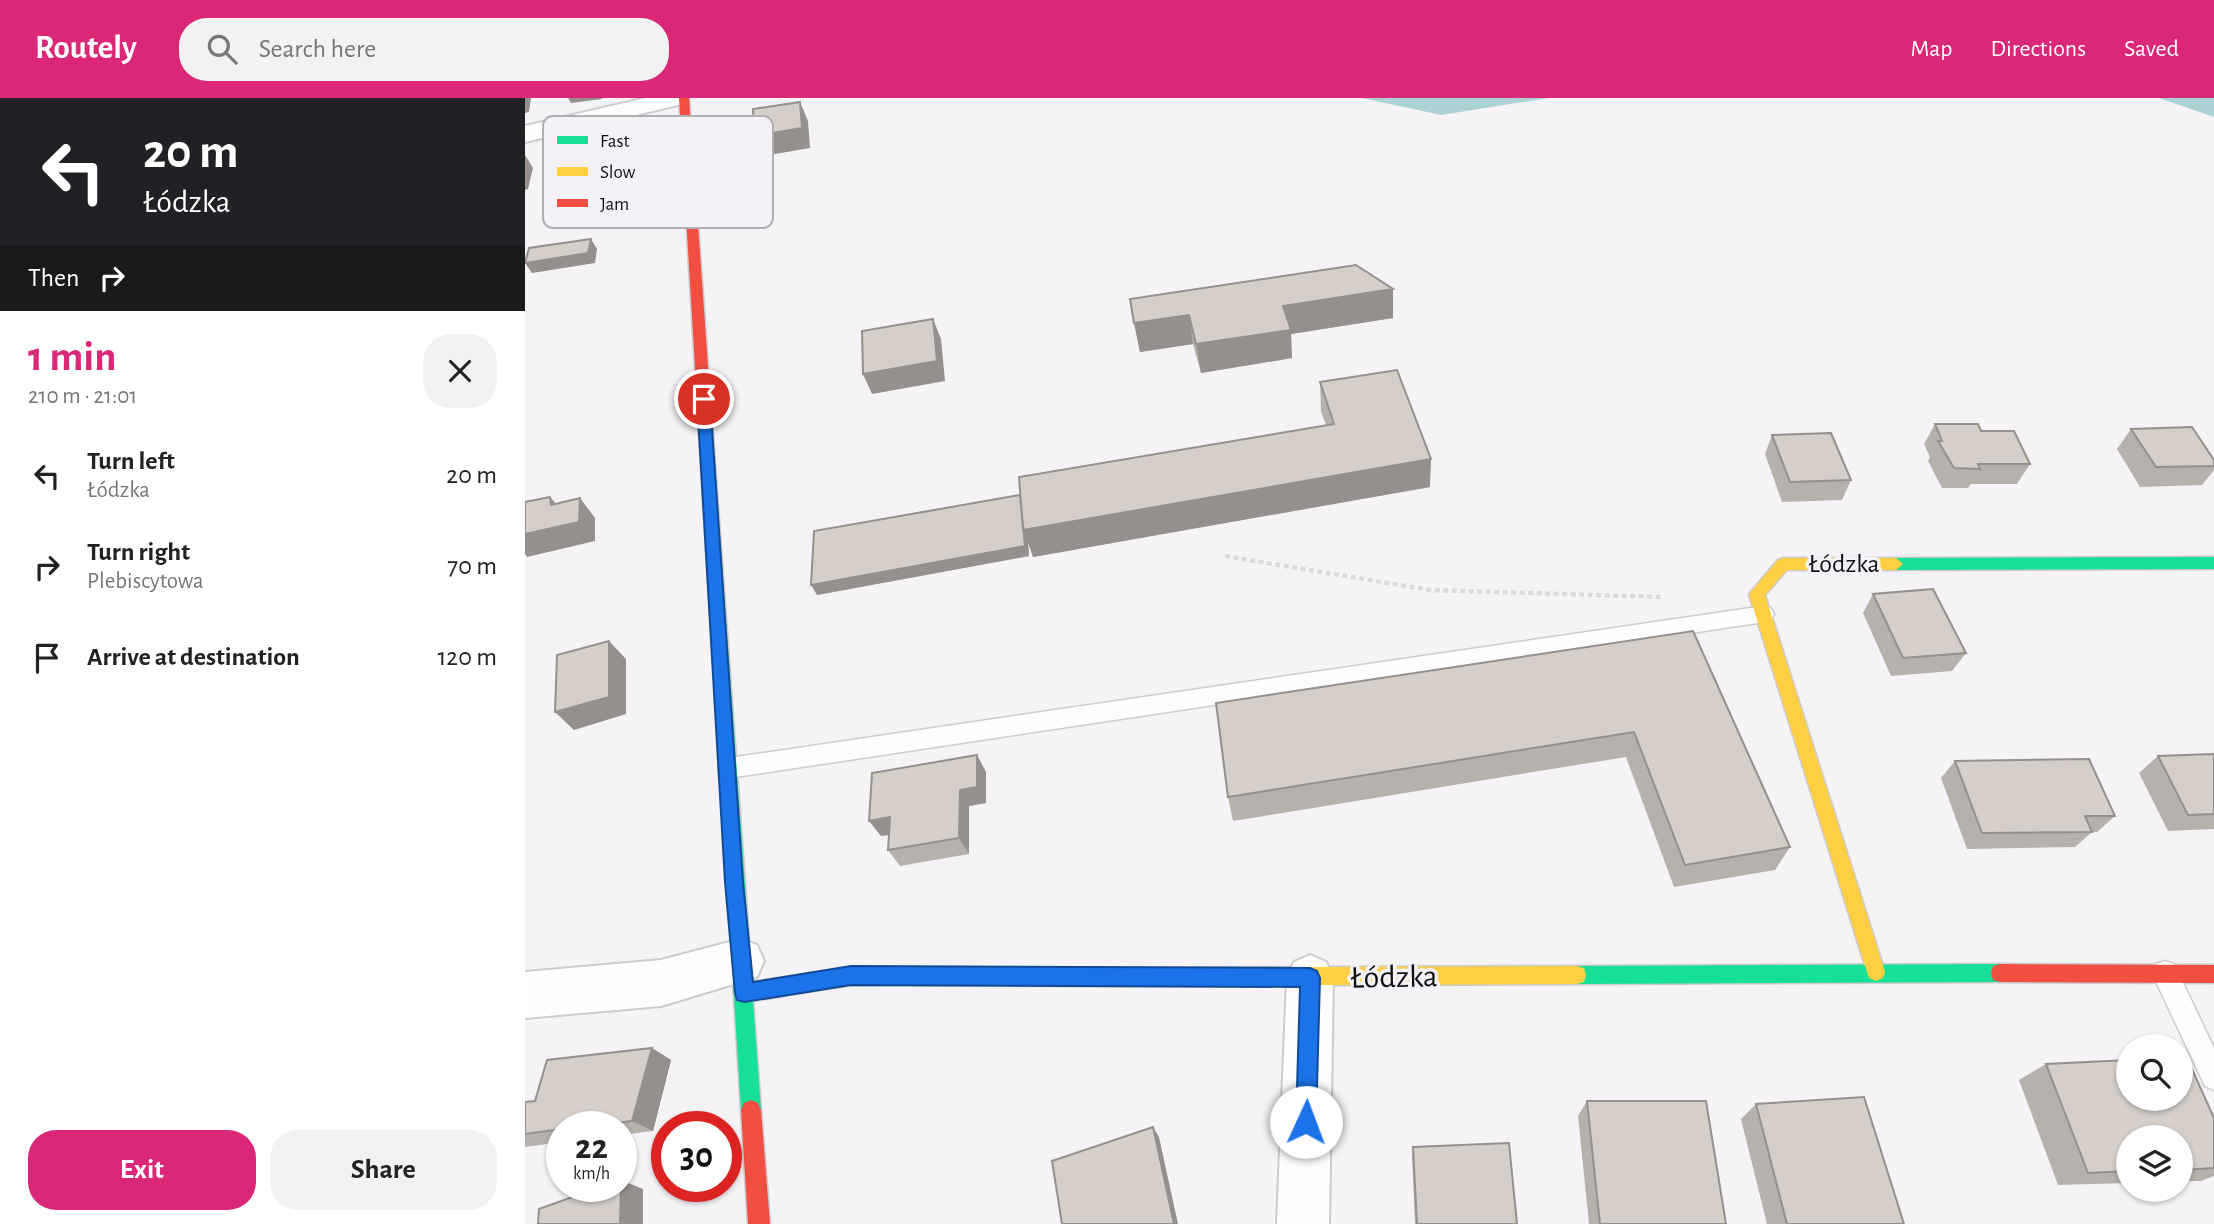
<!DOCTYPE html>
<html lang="en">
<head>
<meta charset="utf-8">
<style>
  :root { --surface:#fff; --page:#f2f2f2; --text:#222; --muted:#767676; --accent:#db2777 }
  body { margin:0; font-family:"Alegreya Sans",sans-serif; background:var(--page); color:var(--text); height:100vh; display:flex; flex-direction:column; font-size:26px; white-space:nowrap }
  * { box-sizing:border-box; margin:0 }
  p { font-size:23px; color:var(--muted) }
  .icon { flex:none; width:38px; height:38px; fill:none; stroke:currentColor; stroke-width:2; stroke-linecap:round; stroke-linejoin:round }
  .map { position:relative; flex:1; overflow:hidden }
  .panel { display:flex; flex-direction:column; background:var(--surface); width:525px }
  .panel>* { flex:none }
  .banner { background:#202124; color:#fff; overflow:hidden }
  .buttons { position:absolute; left:1591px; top:936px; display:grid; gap:14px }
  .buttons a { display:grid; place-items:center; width:77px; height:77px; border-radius:50%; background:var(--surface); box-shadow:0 2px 5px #0004; font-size:35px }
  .speed { position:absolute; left:21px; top:1013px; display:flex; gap:14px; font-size:35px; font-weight:700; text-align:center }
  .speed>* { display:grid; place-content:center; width:91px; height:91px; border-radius:50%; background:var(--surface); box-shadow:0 2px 5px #0004; line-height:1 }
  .speed small { font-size:18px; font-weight:400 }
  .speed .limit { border:10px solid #d22; background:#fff; color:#111 }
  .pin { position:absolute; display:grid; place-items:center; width:60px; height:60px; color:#fff; margin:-30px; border:4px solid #fff; border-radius:50%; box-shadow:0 2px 7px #0007 }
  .me { position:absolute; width:77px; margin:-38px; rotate:2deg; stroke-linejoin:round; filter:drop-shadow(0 0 5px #0008) }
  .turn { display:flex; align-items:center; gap:24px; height:147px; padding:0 28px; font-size:32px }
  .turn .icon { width:91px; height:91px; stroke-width:2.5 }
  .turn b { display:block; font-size:49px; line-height:60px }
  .then { display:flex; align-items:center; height:66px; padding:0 28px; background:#0003; gap:14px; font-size:26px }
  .round { display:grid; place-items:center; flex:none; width:74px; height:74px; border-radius:28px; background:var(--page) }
  .head { display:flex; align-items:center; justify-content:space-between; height:119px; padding:0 28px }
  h1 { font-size:42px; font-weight:700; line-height:52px; color:var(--accent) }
  .cta { display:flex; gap:14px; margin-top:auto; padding:14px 28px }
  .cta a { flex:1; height:80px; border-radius:28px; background:var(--accent); color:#fff; font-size:28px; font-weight:700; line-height:80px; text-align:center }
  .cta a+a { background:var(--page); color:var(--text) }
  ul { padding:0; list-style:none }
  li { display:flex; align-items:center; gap:21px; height:91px; padding:0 28px }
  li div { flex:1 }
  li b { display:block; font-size:26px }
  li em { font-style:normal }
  header { display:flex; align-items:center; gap:42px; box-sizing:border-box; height:98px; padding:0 35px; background:var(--accent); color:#fff }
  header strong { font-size:33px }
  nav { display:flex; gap:38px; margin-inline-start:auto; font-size:24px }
  .search { width:490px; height:63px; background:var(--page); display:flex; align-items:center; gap:18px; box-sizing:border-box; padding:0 24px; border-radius:28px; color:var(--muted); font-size:26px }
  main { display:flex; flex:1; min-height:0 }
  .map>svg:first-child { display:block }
  .water { fill:#acd2d3 }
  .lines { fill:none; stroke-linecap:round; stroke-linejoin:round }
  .lane-casing { stroke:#cdcbcd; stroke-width:3 }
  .street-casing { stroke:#cdcbcd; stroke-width:4 }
  .fast-casing { stroke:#cdcbcd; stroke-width:3 }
  .slow-casing { stroke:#cdcbcd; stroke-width:3 }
  .jam-casing { stroke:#cdcbcd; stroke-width:3 }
  .path { stroke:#dbdadb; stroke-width:4.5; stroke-dasharray:5 3.5; stroke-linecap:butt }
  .lane { fill:#fefdfe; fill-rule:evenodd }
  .street { fill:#fefdfe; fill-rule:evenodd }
  .fast { fill:#16e098; fill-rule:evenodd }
  .slow { fill:#ffcf43; fill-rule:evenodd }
  .jam { fill:#f24e42; fill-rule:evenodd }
  .wall { fill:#b7b1ad }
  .shaded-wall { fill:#95908d }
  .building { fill:#d5cec9; stroke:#95908d; stroke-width:2 }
  .route { fill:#1a73e8; stroke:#114b97; stroke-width:2 }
  .labels { text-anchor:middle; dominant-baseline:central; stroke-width:7; stroke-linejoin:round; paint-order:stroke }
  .street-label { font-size:26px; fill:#121113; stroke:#f5f2f7 }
  .near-street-label { font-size:32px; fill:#121113; stroke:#f5f2f7 }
  .key { fill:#f5f2f7; stroke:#b1aeb3; stroke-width:2 }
  .key-label { font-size:19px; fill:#121113 }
</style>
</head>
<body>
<header>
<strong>Routely</strong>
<div class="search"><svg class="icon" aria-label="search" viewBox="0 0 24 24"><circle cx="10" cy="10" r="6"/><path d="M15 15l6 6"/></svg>Search here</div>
<nav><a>Map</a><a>Directions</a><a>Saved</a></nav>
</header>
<main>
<section class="panel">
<div class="banner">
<div class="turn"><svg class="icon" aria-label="left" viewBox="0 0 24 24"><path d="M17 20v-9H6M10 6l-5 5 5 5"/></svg><div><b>20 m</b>Łódzka</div></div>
<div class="then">Then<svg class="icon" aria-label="right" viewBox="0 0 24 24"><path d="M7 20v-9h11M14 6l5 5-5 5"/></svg></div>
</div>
<div class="head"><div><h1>1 min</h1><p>210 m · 21:01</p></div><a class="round"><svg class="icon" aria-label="close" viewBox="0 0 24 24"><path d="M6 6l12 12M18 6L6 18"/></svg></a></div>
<ul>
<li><svg class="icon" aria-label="left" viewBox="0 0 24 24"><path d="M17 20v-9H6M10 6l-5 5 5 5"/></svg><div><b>Turn left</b><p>Łódzka</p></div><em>20 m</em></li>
<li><svg class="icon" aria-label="right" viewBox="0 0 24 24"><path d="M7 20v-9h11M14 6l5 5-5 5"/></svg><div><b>Turn right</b><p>Plebiscytowa</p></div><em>70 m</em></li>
<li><svg class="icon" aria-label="arrive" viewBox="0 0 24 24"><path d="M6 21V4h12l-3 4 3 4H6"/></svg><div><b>Arrive at destination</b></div><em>120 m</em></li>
</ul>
<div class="cta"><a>Exit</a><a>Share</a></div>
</section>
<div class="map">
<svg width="1689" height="1126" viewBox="0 0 1689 1126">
  <rect width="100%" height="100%" fill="#f5f3f6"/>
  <path class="water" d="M837 0H1024L916 17Z
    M1634 0H1689V19Z"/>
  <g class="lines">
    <defs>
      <path id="lane" d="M1239 508 1246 510 1249 516 1246 522 1239 524 204 680 196 677 193 670 196 663 204 660Z
        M1640 863 1649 866 1689 950V992L1680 988 1627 875 1631 866Z"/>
      <path id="street" d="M121 0H164L161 5 0 44V28Z
        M216 841 232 847 239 863 232 879 136 908 0 920V874L136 862Z
        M785 857 801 864 808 880 804 1126H752L762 880 769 864Z"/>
      <path id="fast" d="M182 348 189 353 227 884 326 869 542 870 549 872 551 879 549 886 542 888 326 887 228 903 236 1012 233 1019 226 1022 219 1019 216 1012 175 353Z
        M1689 459V471L1371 472 1364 466 1371 460Z
        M1475 866 1482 868 1484 875 1482 882 1475 884 1052 886 1045 884 1043 877 1045 870 1052 868Z"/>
      <path id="slow" d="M1258 460H1371L1378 466 1371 472H1262L1240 497 1360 874 1358 880 1351 883 1344 880 1342 874 1224 496 1253 462Z
        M1052 868 1059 870 1061 877 1059 884 1052 886 542 888 535 886 533 879 535 872 542 870Z"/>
      <path id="jam" d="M154 0H164L189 353 182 358 175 353Z
        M1475 866 1689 867V885L1475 884 1468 882 1466 875 1468 868Z
        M226 1002 233 1005 236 1012 245 1126H223L216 1012 219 1005Z"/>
    </defs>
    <use href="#lane" class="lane-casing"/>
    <use href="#street" class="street-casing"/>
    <use href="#fast" class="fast-casing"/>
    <use href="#slow" class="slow-casing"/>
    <use href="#jam" class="jam-casing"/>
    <path class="path" d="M700 458 905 492 1137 499"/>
    <use href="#lane" class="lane"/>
    <use href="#street" class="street"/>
    <use href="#fast" class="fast"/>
    <use href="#slow" class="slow"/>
    <use href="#jam" class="jam"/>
  </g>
  <path class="wall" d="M868 191V220L766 236 767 260 676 275 668 246 615 254 605 201Z
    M795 284 905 389 508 459 503 444 504 458 292 497 495 397 801 327 796 313Z
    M1410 326 1456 333 1505 366 1492 386H1446L1443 390H1417L1403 363 1405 359 1399 346Z
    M1606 331 1689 362V372L1677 387 1615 389 1592 351Z
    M1247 337 1326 382 1317 402 1257 404 1240 356Z
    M1348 496 1441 555 1427 573 1366 578 1338 515Z
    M1168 533 1265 749 1250 772 1149 789 1101 659 708 723 703 699Z
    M1689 656V731L1643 733 1614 675 1633 658Z
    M1430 663 1590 718 1572 734H1567L1550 749 1442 751 1416 680Z
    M461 674V705L444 708V756L375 768 363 752 364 737 356 738Z
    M127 950 146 962 128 1033 96 1037V1029H37V1044L0 1049V1004L10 1003Z
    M1521 966 1689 1020V1078L1676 1083H1656V1040H1603V1085L1533 1087 1494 982Z
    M1062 1003 1201 1126H1064L1053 1018Z
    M1231 1006 1379 1126H1242L1216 1021Z
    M888 1049 992 1126H890L887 1058Z"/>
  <path class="shaded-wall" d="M0 0H6L4 14 0 15Z
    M43 0H77V1L46 5Z
    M275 4 283 23 285 50 238 58 229 38Z
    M84 44 90 54 84 74 52 78 46 68Z
    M0 57 8 70 3 91 0 92Z
    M66 141 72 151 70 165 7 175 0 165Z
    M868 191V220L766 236 767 260 676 275 671 246 758 208Z
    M664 217 668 246 615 254 609 225Z
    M408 221 416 241 420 283 347 296 338 276Z
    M906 361 905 389 508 459 503 444 504 458 292 497 286 487 498 432Z
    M25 399 42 418 55 400 70 420V443L2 459 0 456V436L26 407Z
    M84 543 101 561V616L49 632 30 614Z
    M452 657 461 674V705L444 708V756L434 740 435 692Z
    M365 719 377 735 356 738 344 723Z
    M127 950 146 962 128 1033 107 1023Z
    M628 1029 634 1039 653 1126H649Z
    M96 1082 118 1091V1126H95Z"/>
  <path class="building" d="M275 4 277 30 229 38 228 11Z
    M66 141 63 155 0 165 4 150Z
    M831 167 868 191 758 208 766 232 671 246 664 217 609 225 605 201Z
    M408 221 412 263 338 276 337 233Z
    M872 272 906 361 498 432 494 379 809 326 795 284Z
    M1410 326H1453L1456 333H1489L1505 366H1453L1455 371 1429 370 1413 343H1417Z
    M1667 329 1689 362V368L1631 369 1606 331Z
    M1306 335 1326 382 1265 384 1247 337Z
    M495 397 500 448 286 487 289 433Z
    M25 399 26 407 55 400 54 424 0 436V404Z
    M1408 491 1441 555 1378 560 1348 496Z
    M1168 533 1265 749 1160 767 1109 634 703 699 691 605Z
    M84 543V599L30 614 32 557Z
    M1689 656V716L1663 717 1633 658Z
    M452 657V689L435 692 434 740 363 752 365 719 344 723 347 675Z
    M1564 661 1590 718H1560L1567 734 1457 735 1430 663Z
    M127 950 107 1023 56 1029H37V1031L0 1036V1004L10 1003 22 962Z
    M1656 960H1662L1689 1020V1070L1656 1072V1040H1603V1073L1563 1075 1521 966 1603 962V1001H1656Z
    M1339 999 1379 1126H1262L1231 1006Z
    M1062 1003H1181L1201 1126H1075Z
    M628 1029 649 1126H537L527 1063Z
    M984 1045 992 1126H892L888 1049Z
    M78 1088H96L95 1126H13L14 1111Z"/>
  <path class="route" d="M179 297 185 301 218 784 228 884 326 868 785 870 792 873 795 880 791 1024 788 1032 781 1035 774 1032 771 1024 775 889 326 887 219 904 212 902 210 895 200 784 172 301Z"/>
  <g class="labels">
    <g class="street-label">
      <text x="1319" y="466">Łódzka</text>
    </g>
    <g class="near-street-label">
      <text transform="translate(869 879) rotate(-1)">Łódzka</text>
    </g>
  </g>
  <rect x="18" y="18" width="230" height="112" rx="10" class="key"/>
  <rect x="32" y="38" width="31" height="8" fill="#16e098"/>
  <rect x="32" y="69" width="31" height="9" fill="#ffcf43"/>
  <rect x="32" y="101" width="31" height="8" fill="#f24e42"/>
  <g class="key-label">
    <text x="75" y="49">Fast</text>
    <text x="75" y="80">Slow</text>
    <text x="75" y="112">Jam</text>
  </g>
</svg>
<div class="buttons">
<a><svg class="icon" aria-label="search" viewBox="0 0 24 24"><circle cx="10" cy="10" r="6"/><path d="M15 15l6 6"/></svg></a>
<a><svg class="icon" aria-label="layers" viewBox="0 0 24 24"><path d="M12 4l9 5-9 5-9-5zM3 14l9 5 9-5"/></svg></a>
</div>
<div class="speed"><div>22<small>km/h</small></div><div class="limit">30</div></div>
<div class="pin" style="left:179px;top:301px;background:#d93025"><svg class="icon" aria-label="arrive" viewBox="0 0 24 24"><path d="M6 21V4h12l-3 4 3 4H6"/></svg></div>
<svg class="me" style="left:781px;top:1024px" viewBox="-20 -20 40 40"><circle r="19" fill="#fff"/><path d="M0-13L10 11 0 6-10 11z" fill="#1a73e8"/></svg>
</div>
</main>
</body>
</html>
